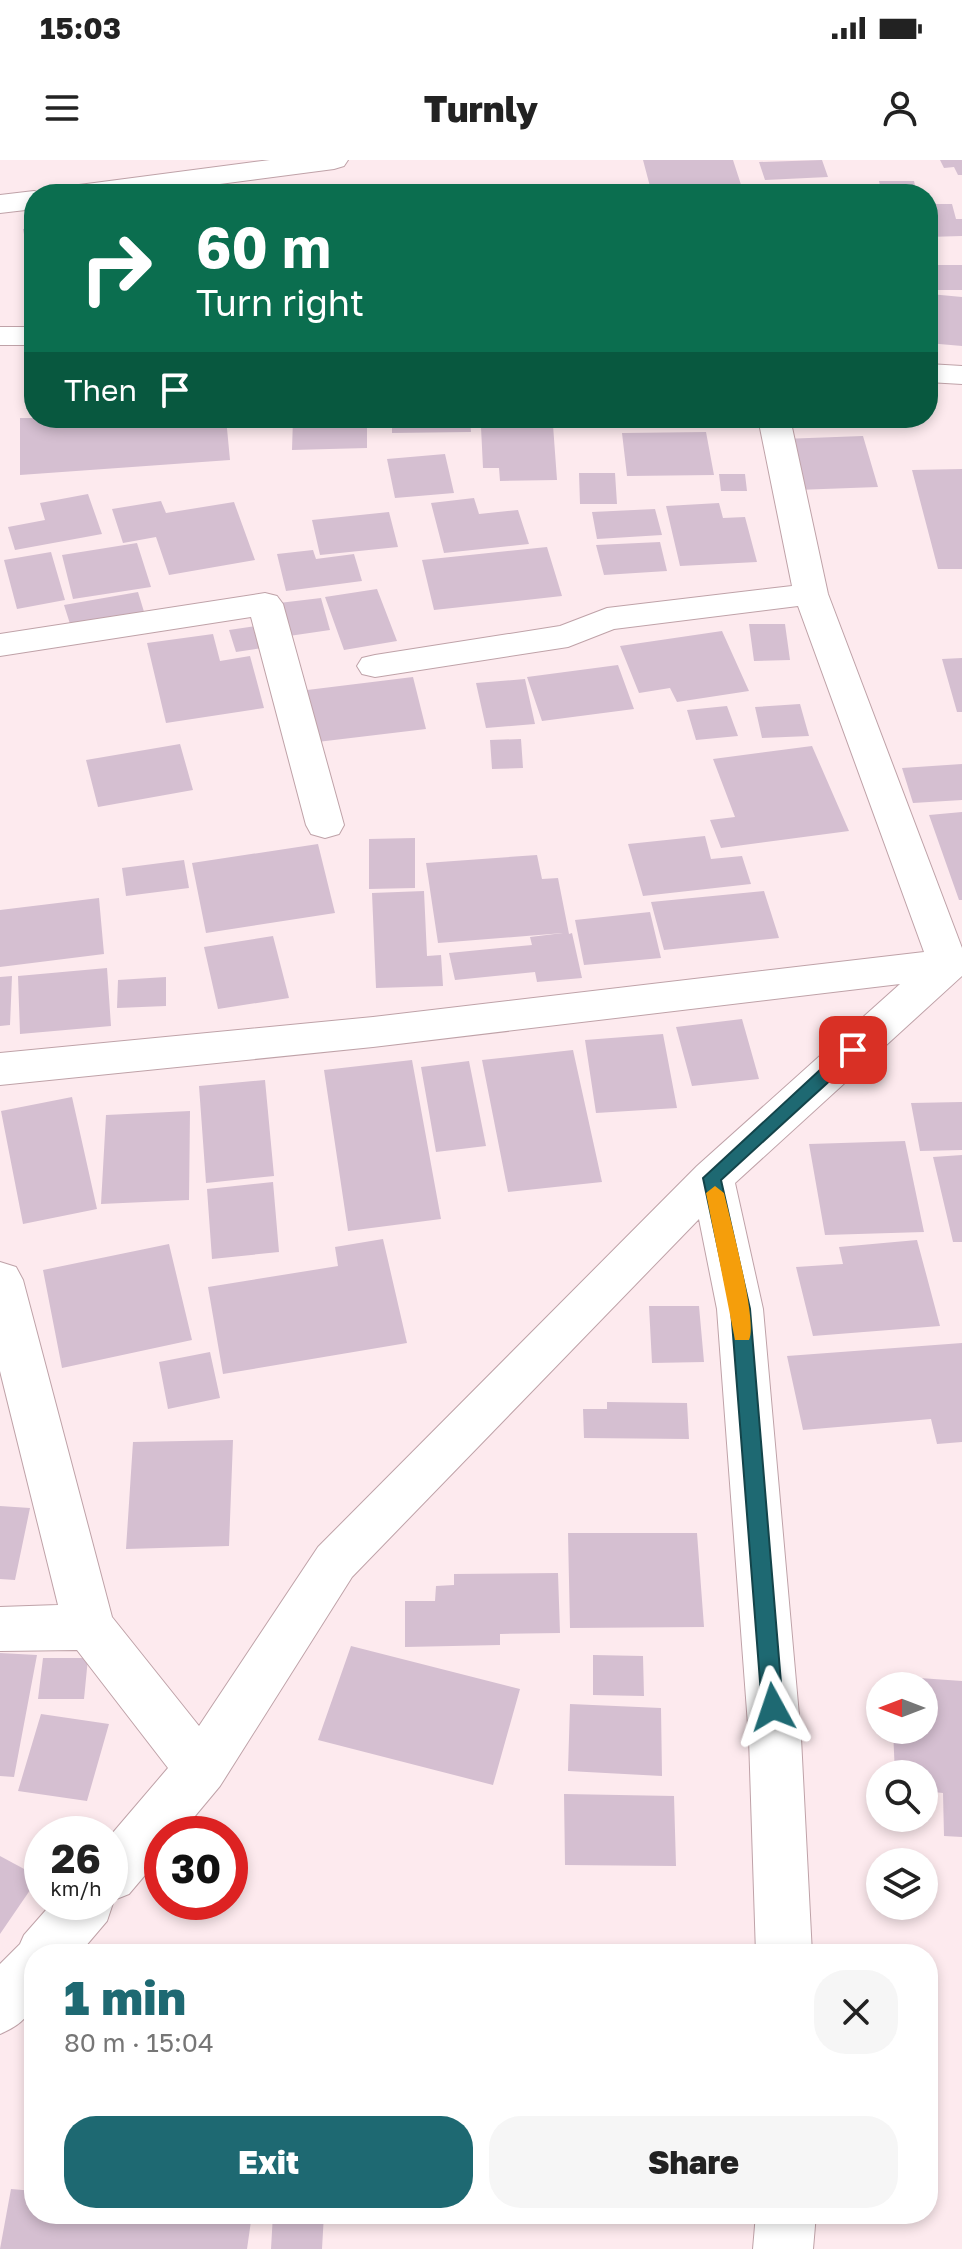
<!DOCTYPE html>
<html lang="en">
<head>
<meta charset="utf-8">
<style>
  :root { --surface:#fff; --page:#f6f6f6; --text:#222; --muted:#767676; --accent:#1e6972 }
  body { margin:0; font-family:"Golos Text",sans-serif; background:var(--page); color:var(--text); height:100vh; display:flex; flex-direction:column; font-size:30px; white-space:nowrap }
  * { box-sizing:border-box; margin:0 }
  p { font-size:26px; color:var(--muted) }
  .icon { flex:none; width:44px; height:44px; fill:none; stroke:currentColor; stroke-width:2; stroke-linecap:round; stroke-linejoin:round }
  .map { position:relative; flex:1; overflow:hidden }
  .details { position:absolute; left:24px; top:1784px; width:914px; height:280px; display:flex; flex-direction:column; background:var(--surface); border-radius:32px; box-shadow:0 4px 12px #0003 }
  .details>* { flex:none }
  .banner { position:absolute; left:24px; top:24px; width:914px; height:244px; border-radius:32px; box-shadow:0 4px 12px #0003; background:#0b6e4f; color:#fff; overflow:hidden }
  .needle { width:52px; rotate:270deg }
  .buttons { position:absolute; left:866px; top:1512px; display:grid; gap:16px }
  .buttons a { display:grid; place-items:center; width:72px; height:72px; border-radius:50%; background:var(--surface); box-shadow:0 4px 12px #0003; font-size:40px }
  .speed { position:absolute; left:24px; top:1656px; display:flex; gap:16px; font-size:40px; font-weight:700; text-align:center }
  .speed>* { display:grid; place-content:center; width:104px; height:104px; border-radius:50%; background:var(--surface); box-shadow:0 4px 12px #0003; line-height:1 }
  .speed small { font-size:20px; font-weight:400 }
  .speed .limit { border:12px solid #d22; background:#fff; color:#111 }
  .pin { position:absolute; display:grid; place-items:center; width:68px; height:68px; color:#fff; margin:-34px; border-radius:16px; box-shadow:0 4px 12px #0006 }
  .me { position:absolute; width:88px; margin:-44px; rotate:355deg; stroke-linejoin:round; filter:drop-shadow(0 0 6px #0008) }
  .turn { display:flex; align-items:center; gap:28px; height:168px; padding:0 40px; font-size:36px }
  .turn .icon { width:104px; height:104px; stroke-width:2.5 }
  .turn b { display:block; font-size:56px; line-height:68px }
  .then { display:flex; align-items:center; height:76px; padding:0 40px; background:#0003; gap:16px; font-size:30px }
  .round { display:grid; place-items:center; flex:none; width:84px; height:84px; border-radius:32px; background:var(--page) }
  .headline { display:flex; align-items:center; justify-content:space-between; height:136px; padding:0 40px }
  h1 { font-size:48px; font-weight:800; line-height:60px; color:var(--accent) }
  .action { display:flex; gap:16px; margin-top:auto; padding:16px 40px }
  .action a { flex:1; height:92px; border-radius:32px; background:var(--accent); color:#fff; font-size:32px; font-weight:800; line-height:92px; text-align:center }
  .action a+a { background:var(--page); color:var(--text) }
  .status { display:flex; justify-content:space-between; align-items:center; height:56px; padding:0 40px; background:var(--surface); direction:ltr }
  .status svg { height:22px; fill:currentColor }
  header { display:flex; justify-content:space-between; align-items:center; height:104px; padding:0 40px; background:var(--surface); font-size:36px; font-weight:800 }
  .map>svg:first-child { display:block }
  .building { fill:#d5bfd1 }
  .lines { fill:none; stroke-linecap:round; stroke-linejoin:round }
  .minor-casing { stroke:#bfa2a8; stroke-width:2 }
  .minor { fill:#fff; fill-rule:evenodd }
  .route { fill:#1e6972; stroke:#14444a; stroke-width:2 }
  .slow { fill:#f59e0b }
</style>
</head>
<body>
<div class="status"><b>15:03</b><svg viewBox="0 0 49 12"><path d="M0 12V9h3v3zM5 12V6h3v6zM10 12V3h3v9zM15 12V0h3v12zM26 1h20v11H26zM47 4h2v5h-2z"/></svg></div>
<header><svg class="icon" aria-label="menu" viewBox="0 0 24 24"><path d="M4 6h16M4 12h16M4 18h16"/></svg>Turnly<svg class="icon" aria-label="person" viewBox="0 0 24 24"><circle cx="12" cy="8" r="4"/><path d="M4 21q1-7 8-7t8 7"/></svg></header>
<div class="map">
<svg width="962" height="2089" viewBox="0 0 962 2089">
  <rect width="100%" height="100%" fill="#fdeaee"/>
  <path class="building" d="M643 0H733L744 34H652Z
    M822 0 828 17 765 20 759 2Z
    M940 0H962V15H958L954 7 944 8Z
    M879 21H914L917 34H882Z
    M928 44H952L956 59H962V76L928 77Z
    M34 68V111H31L23 69Z
    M928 105H962V130H928Z
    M930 134 962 137V186L928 183Z
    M20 258H226L230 300 20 315Z
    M293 258H367V288L292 290Z
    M392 258H470L471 272 392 273Z
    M553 265 557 320 500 321 499 308H483L481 267Z
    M706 272 714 315 627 316 622 273Z
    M863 276 878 327 796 330 782 279Z
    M445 294 454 333 395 338 387 299Z
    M962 309V409H938L912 310Z
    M579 313H615L617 344H580Z
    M719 314H745L747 331H721Z
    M88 334 102 374 15 390 8 367 45 360 40 343Z
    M474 338 479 354 518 350 529 384 444 393 431 343Z
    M161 341 166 353 234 342 255 400 169 415 156 377 123 383 112 349Z
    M719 343 723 358 745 357 757 402 680 406 666 346Z
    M655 349 662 375 597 379 592 352Z
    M389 352 398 387 320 395 312 360Z
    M660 382 667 411 604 415 596 385Z
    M137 383 151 427 73 439 62 395Z
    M547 387 562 436 434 450 422 400Z
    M313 390 316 399 354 394 362 421 286 431 277 394Z
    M51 392 65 440 17 449 4 400Z
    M377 429 397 481 344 490 325 437Z
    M138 432 145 455 71 467 64 445Z
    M321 438 330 470 289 476 279 443Z
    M749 464H785L790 500 754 501Z
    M256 466 262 488 236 492 229 470Z
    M722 471 749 531 677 542 670 528 639 533 620 486Z
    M213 474 220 501 250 496 264 548 166 563 147 483Z
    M962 498V552H957L942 499Z
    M618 505 634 549 542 561 527 517Z
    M413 517 426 569 309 583 299 531Z
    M525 519 535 564 486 568 476 523Z
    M800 544 809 576 762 578 755 547Z
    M727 546 738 576 696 580 687 550Z
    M521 579 523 608 492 609 490 580Z
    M180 584 193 630 98 647 86 600Z
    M812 586 849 671 721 688 710 660 735 657 713 599Z
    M962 604V640L913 643 902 608Z
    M962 652V740H959L929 655Z
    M705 676 711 699 742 696 751 724 643 736 628 684Z
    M415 678V728L369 729V679Z
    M318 684 335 753 206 773 192 703Z
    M537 695 542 719 558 718 569 774 572 773 582 818 537 822 535 812 455 820 449 793 532 785 530 777 563 773 438 783 426 703Z
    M184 700 189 728 126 736 122 708Z
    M424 731 427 796 441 795 443 826 376 828 372 733Z
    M764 731 779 778 664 790 651 742Z
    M99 738 104 794 0 807V750Z
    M650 752 661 798 584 805 575 760Z
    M273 776 289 838 218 849 204 787Z
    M107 808 111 866 20 874 18 816Z
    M12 816 10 865 0 866V817Z
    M166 817V846L117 848 118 820Z
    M742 859 759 919 692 926 676 867Z
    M663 874 677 948 596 953 585 880Z
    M573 890 602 1022 508 1032 482 900Z
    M412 900 441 1059 348 1071 324 910Z
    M469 901 486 986 436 992 421 907Z
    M265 920 274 1016 206 1023 199 926Z
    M72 937 97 1049 23 1064 1 951Z
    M962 942V990L920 991 911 943Z
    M190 951 189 1040 101 1044 106 955Z
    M905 981 924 1072 825 1075 809 984Z
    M962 995V1082H953L933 997Z
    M273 1022 279 1092 212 1099 207 1029Z
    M383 1079 407 1183 223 1214 208 1127 338 1106 335 1087Z
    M917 1080 940 1166 813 1176 796 1107 843 1104 839 1087Z
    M169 1084 192 1180 62 1208 43 1110Z
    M649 1146H699L704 1202 652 1203Z
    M962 1183V1282L937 1284 931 1259 803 1270 787 1196Z
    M210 1192 220 1238 168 1249 159 1202Z
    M607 1242 687 1243 689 1279 584 1278 583 1249H607Z
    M233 1280 229 1386 126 1389 133 1282Z
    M0 1346 30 1348 15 1420 0 1419Z
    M568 1373H697L704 1467 570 1468Z
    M558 1413 560 1473 500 1474V1485L405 1487V1441H435L436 1426 454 1425V1414Z
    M351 1486 520 1529 493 1625 318 1580Z
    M0 1493 37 1495 14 1617 0 1616Z
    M593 1495 643 1496 644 1536 593 1535Z
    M43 1498H88L84 1539H38Z
    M891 1516 962 1521V1677L944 1676 943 1633 924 1631V1614H895L893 1570H924V1526H891Z
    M570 1544 661 1548 662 1616 568 1611Z
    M41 1554 109 1564 87 1641 18 1631Z
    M564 1634 674 1636 676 1706 565 1705Z
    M0 1696 39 1717 0 1774Z
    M11 2029 34 2031V2054H252L247 2089H0Z
    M273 2054H324L322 2089H271Z"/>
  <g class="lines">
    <defs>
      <path id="minor" d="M270 0H348L344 6 334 9 144 34H65L69 28 79 25Z
        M34 31 44 34H34V49L0 53V35Z
        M0 167H34V185H0Z
        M928 204 962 206V224L928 222Z
        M758 258H790L828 434 962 788V816L735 1023 763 1149 801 1578 812 1794H756L749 1578 717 1149 699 1059 352 1417 220 1626 180 1674H162V1695L129 1734 114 1740 107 1761 79 1794H34C34 1834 43 1856 0 1874V1804L20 1784 24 1775 53 1742H110V1676L168 1608 77 1490 0 1491V1447L58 1445 0 1211V1102L16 1107 23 1120 112 1457 199 1566 318 1387 697 1006 900 824 373 887 0 925V893L373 857 924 792 798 446 614 469 568 487 375 517 362 514 357 506 362 498 375 495 560 466 607 448 792 426Z
        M265 433 277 436 283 444 344 665 339 674 325 678 311 674 306 665 251 457 0 496V474Z
        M756 2054H816L813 2089H753Z"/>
    </defs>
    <use href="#minor" class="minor-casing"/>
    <use href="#minor" class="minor"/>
  </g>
  <path class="route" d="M853 883 862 890 859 894 721 1020 750 1149 783 1547 780 1554 773 1557 765 1554 762 1547 731 1149 703 1018 847 885Z"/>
  <path class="slow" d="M715 1026 724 1033C730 1059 758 1161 749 1180H735L706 1033Z"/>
</svg>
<div class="buttons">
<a><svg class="needle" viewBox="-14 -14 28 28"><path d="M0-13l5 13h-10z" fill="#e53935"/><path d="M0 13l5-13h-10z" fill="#767676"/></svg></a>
<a><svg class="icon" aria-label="search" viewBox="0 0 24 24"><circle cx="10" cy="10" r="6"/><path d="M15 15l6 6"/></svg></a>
<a><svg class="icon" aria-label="layers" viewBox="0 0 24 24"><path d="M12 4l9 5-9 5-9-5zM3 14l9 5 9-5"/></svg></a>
</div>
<div class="speed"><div>26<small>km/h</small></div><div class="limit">30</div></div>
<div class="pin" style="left:853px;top:890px;background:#d93025"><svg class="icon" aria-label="arrive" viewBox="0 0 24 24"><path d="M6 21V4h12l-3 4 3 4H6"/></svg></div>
<svg class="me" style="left:773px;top:1547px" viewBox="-20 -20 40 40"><path d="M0-17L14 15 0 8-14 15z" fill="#1e6972" stroke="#fff" stroke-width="4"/></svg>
<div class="banner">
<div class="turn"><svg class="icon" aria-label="right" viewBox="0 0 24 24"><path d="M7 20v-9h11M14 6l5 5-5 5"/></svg><div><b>60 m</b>Turn right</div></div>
<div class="then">Then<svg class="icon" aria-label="arrive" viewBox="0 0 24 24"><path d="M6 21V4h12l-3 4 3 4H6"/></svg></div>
</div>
<section class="details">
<div class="headline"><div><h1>1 min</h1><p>80 m · 15:04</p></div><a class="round"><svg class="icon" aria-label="close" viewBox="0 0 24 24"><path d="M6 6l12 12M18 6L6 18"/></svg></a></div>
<div class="action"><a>Exit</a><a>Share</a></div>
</section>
</div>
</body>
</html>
